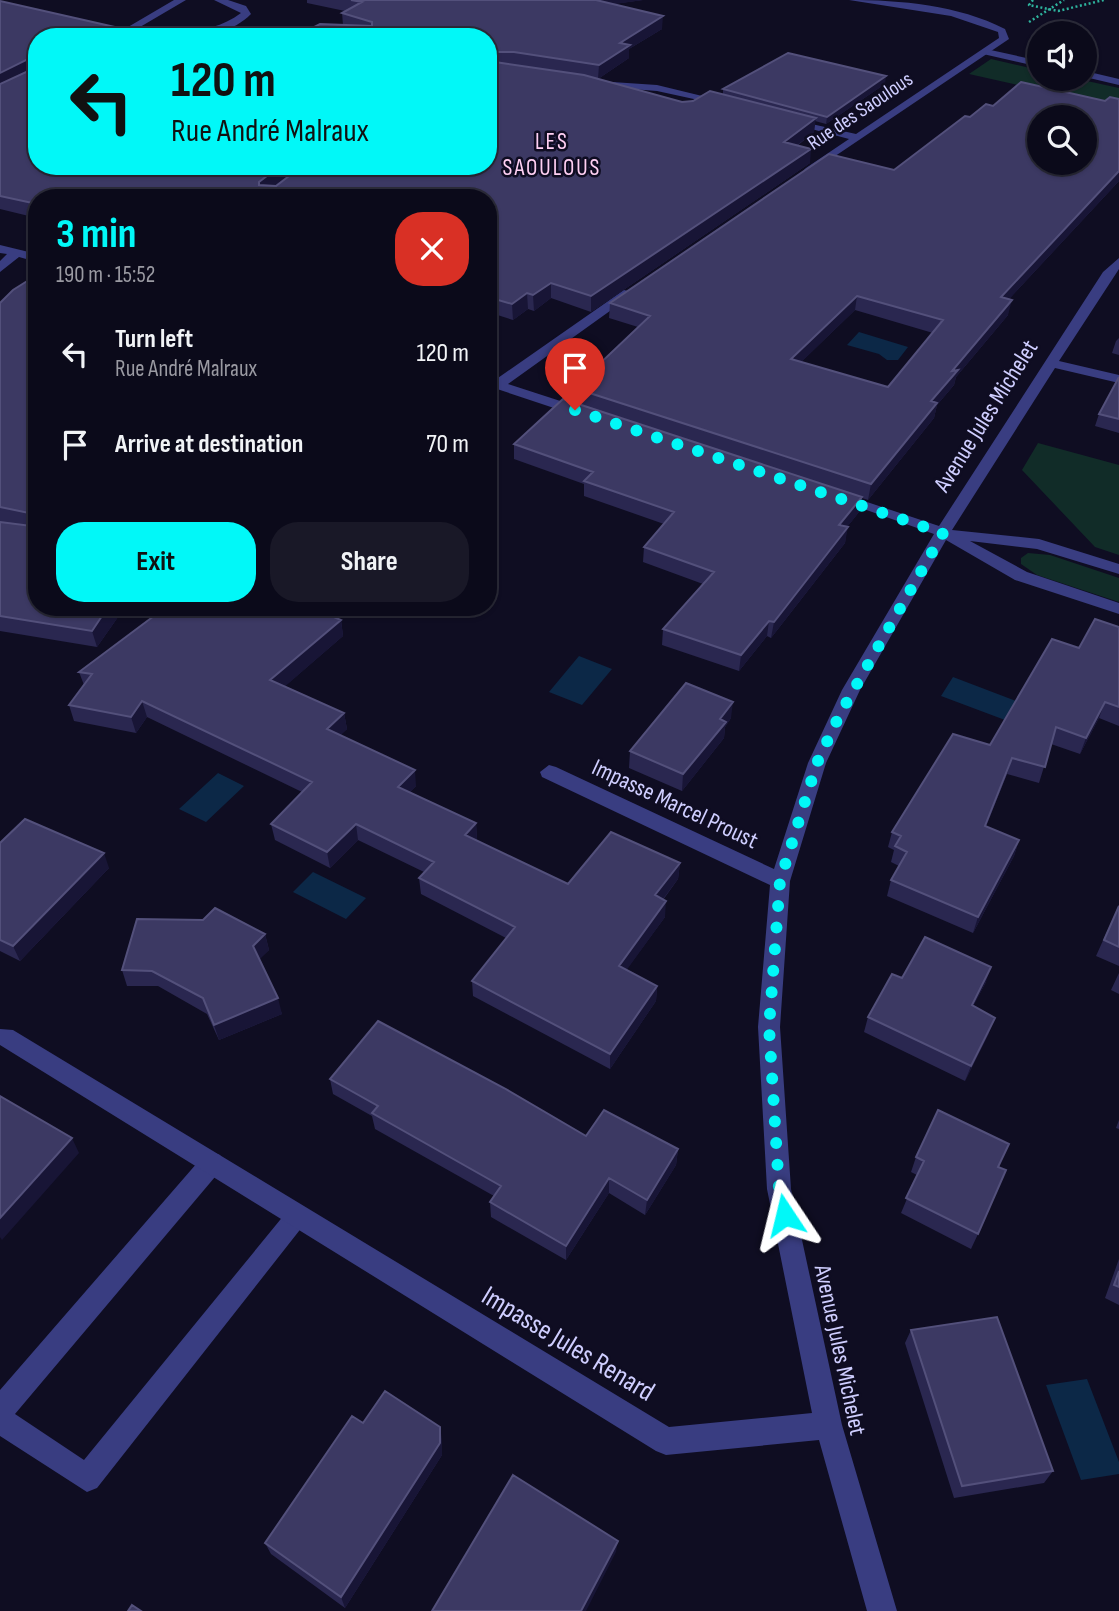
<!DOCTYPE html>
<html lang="en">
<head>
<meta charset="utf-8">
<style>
  :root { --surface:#0b0a1a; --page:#191827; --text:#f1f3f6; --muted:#9a9aa2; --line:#2b2b39; --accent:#01f8f8 }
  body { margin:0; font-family:"Sofia Sans Condensed",sans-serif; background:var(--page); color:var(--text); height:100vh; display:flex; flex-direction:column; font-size:26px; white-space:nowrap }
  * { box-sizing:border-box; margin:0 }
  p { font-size:23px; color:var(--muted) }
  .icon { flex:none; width:38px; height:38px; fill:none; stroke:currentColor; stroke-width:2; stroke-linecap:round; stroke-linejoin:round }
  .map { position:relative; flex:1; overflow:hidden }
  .panel { position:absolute; left:28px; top:189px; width:469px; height:427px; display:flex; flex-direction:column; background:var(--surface); border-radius:28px; box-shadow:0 2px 5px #0004,0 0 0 2px var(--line) }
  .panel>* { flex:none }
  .hud { position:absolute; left:28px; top:28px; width:469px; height:147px; border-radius:28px; box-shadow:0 2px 5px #0004,0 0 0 2px var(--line); background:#01f8f8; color:#111; overflow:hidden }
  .buttons { position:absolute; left:1027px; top:21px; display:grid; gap:14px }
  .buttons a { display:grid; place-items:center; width:70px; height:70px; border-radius:50%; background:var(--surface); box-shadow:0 2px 5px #0004,0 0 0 2px var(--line); font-size:35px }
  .pin { position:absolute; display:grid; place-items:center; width:60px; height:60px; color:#fff; margin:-72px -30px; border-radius:50% 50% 50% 0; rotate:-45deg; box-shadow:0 0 7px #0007 }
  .pin .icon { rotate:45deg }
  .me { position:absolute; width:77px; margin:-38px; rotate:350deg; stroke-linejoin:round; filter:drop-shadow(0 0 5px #0008) }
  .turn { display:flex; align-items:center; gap:24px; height:147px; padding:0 28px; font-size:32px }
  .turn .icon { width:91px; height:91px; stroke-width:2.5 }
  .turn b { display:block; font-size:49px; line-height:60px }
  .round { display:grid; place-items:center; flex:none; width:74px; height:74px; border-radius:28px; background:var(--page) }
  .overview { display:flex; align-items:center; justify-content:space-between; height:119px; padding:0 28px }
  h1 { font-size:42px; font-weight:700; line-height:52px; color:var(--accent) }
  .action { display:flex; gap:14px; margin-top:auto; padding:14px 28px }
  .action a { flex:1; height:80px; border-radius:28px; background:var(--accent); color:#111; font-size:28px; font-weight:700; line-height:80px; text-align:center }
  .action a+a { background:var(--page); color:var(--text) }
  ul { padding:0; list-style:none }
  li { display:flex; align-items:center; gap:21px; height:91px; padding:0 28px }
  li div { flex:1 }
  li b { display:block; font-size:26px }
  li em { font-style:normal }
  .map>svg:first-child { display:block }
  .green { fill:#112c28 }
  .water { fill:#0c2847 }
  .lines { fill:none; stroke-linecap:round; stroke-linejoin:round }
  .path { stroke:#2eb39d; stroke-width:2.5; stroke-dasharray:2 2.5; stroke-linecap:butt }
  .service { fill:#393d81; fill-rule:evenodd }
  .minor { fill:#393d81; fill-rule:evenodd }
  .wall { fill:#2a2750; fill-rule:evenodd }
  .shaded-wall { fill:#181536 }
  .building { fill:#3c3963; stroke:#53507b; stroke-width:2; fill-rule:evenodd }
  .route { stroke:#01f8f8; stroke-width:12; stroke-dasharray:0 21.6 }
  .labels { text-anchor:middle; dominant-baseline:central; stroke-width:5; stroke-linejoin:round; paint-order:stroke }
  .far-street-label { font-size:21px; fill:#cfceff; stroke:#0f0d22 }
  .far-quarter-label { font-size:23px; letter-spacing:2px; fill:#ffd0f3; stroke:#0f0d22 }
  .street-label { font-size:24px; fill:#cfceff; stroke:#0f0d22 }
  .near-street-label { font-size:28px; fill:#cfceff; stroke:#0f0d22 }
</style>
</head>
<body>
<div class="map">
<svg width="1119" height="1611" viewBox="0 0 1119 1611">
  <rect width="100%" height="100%" fill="#0f0d22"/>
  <path class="green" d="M991 59 1039 70 1040 79H1078L1119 88V108L969 74Z
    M1038 443 1119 465V555L1095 547 1022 470Z
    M1028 553 1050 555 1119 578V602L1037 575 1021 564V558Z"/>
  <path class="water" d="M859 332 908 347 898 360H887L879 354 847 345Z
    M579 656 612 669 582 705 549 692Z
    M953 677 1016 701 1005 720 941 696Z
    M218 773 244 786 206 822 179 809Z
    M313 872 366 898 346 919 293 892Z
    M1087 1379 1119 1462V1474L1081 1480 1046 1385Z"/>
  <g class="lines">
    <path class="path" d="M1033 0 1029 5 1058 11 1104 0
      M1029 22 1064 0"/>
    <path class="service" d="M214 0H228L246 6 251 14C225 40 186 38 152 34 143 33 133 33 125 29L130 26C169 31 208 38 241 13Z
      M986 49 1040 61V67L983 54Z
      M1085 71 1119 79V85L1085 77Z
      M212 1152 220 1155 224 1163 220 1171 15 1414 84 1460 289 1209 298 1206 307 1209 310 1217 97 1488 87 1492 0 1436V1390L204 1155Z"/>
    <path class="minor" d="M174 0H186L123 37H111Z
      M849 0C901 0 958 5 1005 29L1009 39 810 173 804 170 806 168 849 139 785 122V118L856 134 999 38 998 32 951 16Z
      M278 26 343 28 372 37 275 31Z
      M597 81 657 85 731 103 726 106 657 91 593 86V82Z
      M0 245 37 254V262L19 257 0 272V261L7 254 0 253Z
      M1119 258V269L1059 361 1119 375V383L1055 368 952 530 1039 539 1119 564V574L1037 549 970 541 1027 572 1119 603V614L1015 580 946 540 860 690 826 763 790 881 780 1027 791 1189 842 1425 897 1611H867L819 1440 666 1455 656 1451 0 1045V1029L13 1030 669 1427 812 1413 767 1189 758 1027 770 885 542 777 540 772 549 765 556 767 774 869 808 763 842 690 934 534 830 497 838 492 843 494 939 526 1103 272Z
      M624 290 635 293 508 384 585 409V415H575L488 386V378L495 380Z"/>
  </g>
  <path class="wall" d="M307 0H643L613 4 662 29 629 49V58L598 79 682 102 693 101 723 94V89L885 84 826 124 815 121 814 132 797 146 810 163 591 312 551 298 534 311 528 309 513 320 488 312V198H37V218L0 209V1L37 166 163 167 165 166H301L275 186 488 166V37L343 25 342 13 345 11 307 3Z
    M1119 99V181L1009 299 1008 315 956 377 954 385 937 405 934 418 868 500 862 498 859 512 847 527 845 543 771 638 767 636 739 671 662 645 663 629 703 584 643 562 644 547 664 524 584 496V484L514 459V444L574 402V388L638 327 609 318 610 303 894 170 970 117 993 106 1105 101ZM855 310 933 333 888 387 801 362Z
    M37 280V607H125L97 647 0 631V303Z
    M1119 338V355L1112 353 1116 341Z
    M1119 377V433L1095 426 1099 414Z
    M220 607H341L342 615 338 619 341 620 343 636 285 686 344 713 347 729 340 735 416 786 410 792 476 823 477 839 476 840 568 884 680 863 678 879 663 900 665 917 626 970 657 986 656 1001 610 1069 473 996 472 981 506 938 421 894 419 878 424 872 358 840 330 868 275 840 271 824 302 792 147 717 136 733 74 721 69 705 84 685 79 672 214 612Z
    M1119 627V726L1099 718 1080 754 1051 744 1039 783 1007 774 986 826 1019 840 1014 856 973 933 887 896 891 880 899 866 891 862 894 850 888 847 892 832 990 745 1079 648Z
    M731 718 725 727 724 738 682 791 629 768 630 751Z
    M0 843 109 868 20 961 0 951Z
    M1119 905V966L1096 956Z
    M265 934 269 950 259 959 282 1014 219 1040 207 1014 158 986H127L122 970Z
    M1119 973V994L1111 990Z
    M902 978 986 982 973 1006 989 1033 965 1081 864 1032 868 1017Z
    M330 1079 586 1136 678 1149 676 1165 645 1215 609 1193 566 1260 491 1217 490 1202 494 1196 375 1129 372 1116 333 1094Z
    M1119 1120V1129L1116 1128Z
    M916 1157 998 1167 978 1234 971 1249 901 1213 917 1175 911 1172Z
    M1119 1259V1305L1105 1298Z
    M911 1330 1053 1471 1044 1483 954 1498 905 1343Z
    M363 1423 442 1439V1455L345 1608 271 1554 265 1543Z"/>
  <path class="shaded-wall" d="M580 0H643L580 9Z
    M663 16 662 29 629 49V58L598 79 599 65 620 43Z
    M34 56 37 66 0 88V73Z
    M886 76 885 84 826 124 827 117Z
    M816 118 814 132 783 156 784 142Z
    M811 149 810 163 591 312V296Z
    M280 166H301L261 196 259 185V182Z
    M1119 171V181L997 312 1001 297Z
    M551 283V298L534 311 533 295Z
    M527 293 528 309 513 320 512 304Z
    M857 296 855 310 789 374 791 359Z
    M1012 300 1008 315 956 377 954 385 937 405 934 418 868 500 871 484 931 401 952 371Z
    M862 497 859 512 837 540 839 525Z
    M848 527 845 543 771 638 774 622Z
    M108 607H125L97 647 92 631Z
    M329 607H341L342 615 326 629 324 613Z
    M341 620 343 636 274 696 270 680Z
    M769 621 767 636 739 671 741 655Z
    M142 701 147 717 136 733 131 717Z
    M733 702 731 718 725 727 724 738 682 791 683 774 720 719Z
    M1105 702 1099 718 1080 754 1086 738Z
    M344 713 347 729 330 746 327 729Z
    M1012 758 1007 774 980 842 985 826Z
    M415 770 416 786 400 803 398 787Z
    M476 823 477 839 467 851 465 835Z
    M356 824 358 840 330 868 327 852Z
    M1019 840 1014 856 973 933 978 917Z
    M104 853 109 868 20 961 13 946Z
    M680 863 678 879 654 911 655 895Z
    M666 901 665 917 618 982 619 966Z
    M265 934 269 950 257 962 253 946Z
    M991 967 986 982 966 1020 972 1005Z
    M657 986 656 1001 610 1069V1054Z
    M278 998 282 1014 219 1040 214 1025Z
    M995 1018 989 1033 965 1081 971 1066Z
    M72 1138 79 1153 2 1240 0 1237V1218Z
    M678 1149 676 1165 645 1215 647 1200Z
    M609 1178V1193L566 1260V1246Z
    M440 1427 442 1439V1455L345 1608 341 1597Z
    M618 1541 616 1552 586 1611H581Z"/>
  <path class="building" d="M351 0H596L663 16 620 43 630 45 599 65 514 52H488V37H295L320 24 372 26V22L342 13 362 2Z
    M0 1 159 37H37V166H158L163 167 165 166H280L259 182V185L276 186 302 166H488V61L584 75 682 102 693 101 710 91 816 118 784 142 811 149 591 296 551 283 533 295 527 293 512 304 488 297V198H37V204L0 196V84L35 68 34 56 0 73Z
    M788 53 886 76 827 117 723 89Z
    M1021 82 1105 101 1110 97 1119 99V171L1001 297 1012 300 952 371 958 370 931 401 937 403 871 484 574 388 650 316 610 303 829 154 894 170 965 116 970 117 986 104 993 106ZM1040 117H1085V163H1040ZM857 296 943 320 888 387 791 359Z
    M32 278 37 280V607H108L92 631 0 616V522L31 526 34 514 0 507V303L13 290Z
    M1119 377V419L1099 414Z
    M563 399 862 497 839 525 848 527 774 622 769 621 741 655 663 629 714 572 644 547 674 512 584 481 593 472 514 444Z
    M166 607H175L214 612 220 607H330L324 613 341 620 270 680 344 713 327 729 415 770 398 787 476 823 465 835 568 884 611 832 680 863 655 895 666 901 619 966 657 986 610 1054 472 981 515 927 419 878 434 862 356 824 327 852 271 824 312 782 142 701 131 717 69 705 92 674 79 672Z
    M1095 619 1119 627V707L1105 702 1086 738 1056 727 1045 767 1012 758 985 826 1019 840 978 917 891 880 907 852 895 846 901 836 892 832 953 734 990 745 1052 639 1079 648Z
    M686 683 733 702 720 719 726 722 683 774 630 751Z
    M25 819 104 853 13 946 0 940V843Z
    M1119 906V947L1104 940Z
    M215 908 265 934 253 946 278 998 214 1025 203 998 152 971 122 970 137 919 203 920Z
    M925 937 991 967 972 1005 995 1018 971 1066 868 1017 892 974 902 978Z
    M378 1021 504 1088 586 1136 604 1110 678 1149 647 1200 609 1178 566 1246 490 1202 501 1186 372 1113 378 1106 330 1079Z
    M0 1096 72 1138 0 1218Z
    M938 1110 1009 1144 998 1167 1006 1170 978 1234 906 1198 924 1161 916 1157Z
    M1119 1271V1287L1114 1285Z
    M997 1317 1053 1471 962 1486 911 1330Z
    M385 1391 440 1427V1443L341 1597 265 1543 352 1416 363 1423Z
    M513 1475 618 1541 581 1611H432Z
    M132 1605 141 1611H128Z"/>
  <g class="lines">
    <path class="route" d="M575 410 943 533 840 714 817 763 780 881 769 1027 779 1189 785 1215"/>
  </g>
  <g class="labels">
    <g class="far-street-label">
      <text transform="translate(860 111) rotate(-34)">Rue des Saoulous</text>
    </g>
    <g class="far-quarter-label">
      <text x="552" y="142">LES<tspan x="552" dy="26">SAOULOUS</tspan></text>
    </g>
    <g class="street-label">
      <text transform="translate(986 416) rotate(-58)">Avenue Jules Michelet</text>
      <text transform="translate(675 804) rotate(25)">Impasse Marcel Proust</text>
      <text transform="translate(840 1350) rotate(78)">Avenue Jules Michelet</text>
    </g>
    <g class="near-street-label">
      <text transform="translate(568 1344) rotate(31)">Impasse Jules Renard</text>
    </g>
  </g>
</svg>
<div class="buttons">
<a><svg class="icon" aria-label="sound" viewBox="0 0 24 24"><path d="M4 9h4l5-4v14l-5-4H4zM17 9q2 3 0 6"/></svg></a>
<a><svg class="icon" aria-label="search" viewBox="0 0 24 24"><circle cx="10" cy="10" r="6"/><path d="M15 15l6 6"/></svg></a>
</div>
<div class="pin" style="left:575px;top:410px;background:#d93025"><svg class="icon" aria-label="arrive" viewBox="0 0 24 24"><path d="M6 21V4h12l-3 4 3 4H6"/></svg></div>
<svg class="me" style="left:785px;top:1215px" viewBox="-20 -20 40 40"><path d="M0-17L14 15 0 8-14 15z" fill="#01f8f8" stroke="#fff" stroke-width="4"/></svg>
<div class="hud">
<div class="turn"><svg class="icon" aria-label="left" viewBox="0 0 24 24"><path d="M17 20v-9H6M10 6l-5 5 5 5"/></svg><div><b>120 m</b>Rue André Malraux</div></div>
</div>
<section class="panel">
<div class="overview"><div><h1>3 min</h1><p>190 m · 15:52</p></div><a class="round" style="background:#d93025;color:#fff"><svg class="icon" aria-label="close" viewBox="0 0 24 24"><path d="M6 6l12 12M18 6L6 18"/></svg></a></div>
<ul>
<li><svg class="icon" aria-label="left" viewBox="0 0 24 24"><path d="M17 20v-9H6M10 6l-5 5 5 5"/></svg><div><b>Turn left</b><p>Rue André Malraux</p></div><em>120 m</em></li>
<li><svg class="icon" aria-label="arrive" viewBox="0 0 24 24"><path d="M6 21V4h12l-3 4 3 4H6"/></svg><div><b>Arrive at destination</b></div><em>70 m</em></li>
</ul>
<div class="action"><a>Exit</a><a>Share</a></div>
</section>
</div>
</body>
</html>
